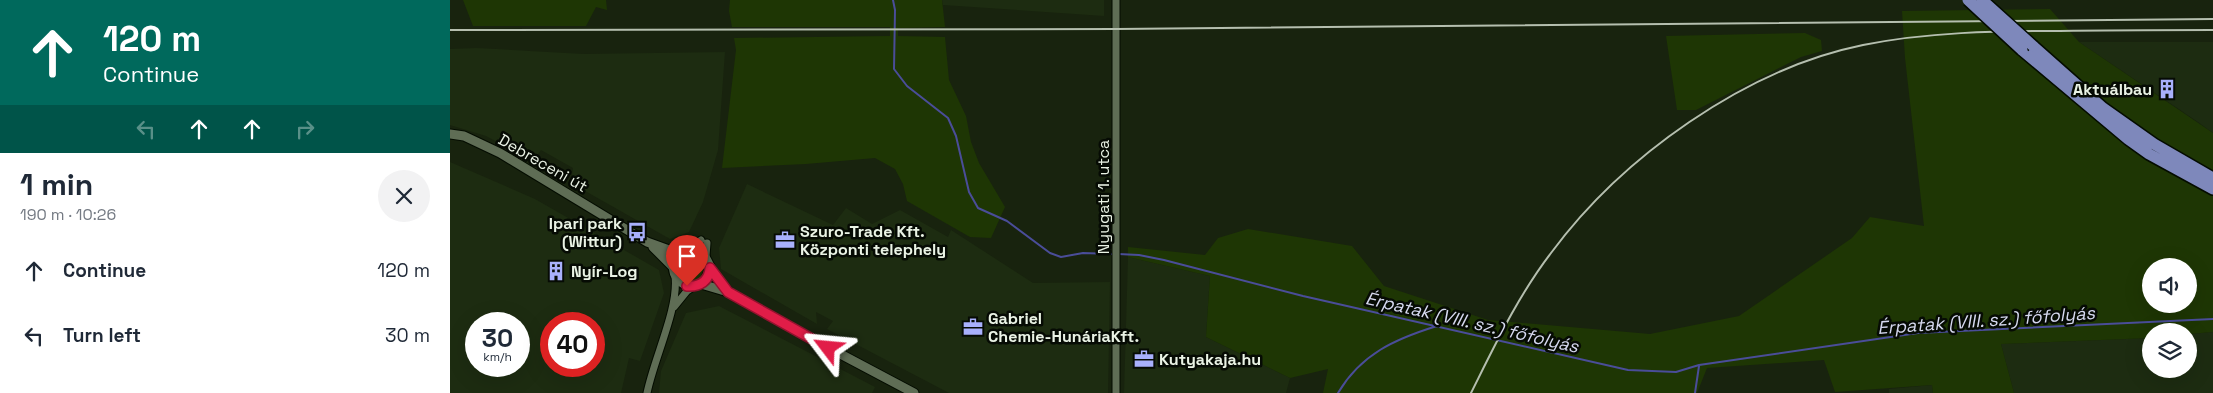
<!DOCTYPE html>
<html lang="en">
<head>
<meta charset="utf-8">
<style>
  :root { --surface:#fff; --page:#f2f2f3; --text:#1f2937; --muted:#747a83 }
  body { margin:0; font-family:"Space Grotesk",sans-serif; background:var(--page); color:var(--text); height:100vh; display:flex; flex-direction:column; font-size:19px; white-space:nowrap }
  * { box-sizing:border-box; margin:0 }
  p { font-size:16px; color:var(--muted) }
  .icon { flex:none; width:28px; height:28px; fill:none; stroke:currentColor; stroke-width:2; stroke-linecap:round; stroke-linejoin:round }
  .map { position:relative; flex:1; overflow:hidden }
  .drawer { display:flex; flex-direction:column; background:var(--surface); width:450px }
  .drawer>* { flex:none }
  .guide { background:#00695c; color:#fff; overflow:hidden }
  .fabs { position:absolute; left:1692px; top:258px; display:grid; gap:10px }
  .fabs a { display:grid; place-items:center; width:55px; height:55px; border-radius:50%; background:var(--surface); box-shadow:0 5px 20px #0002; font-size:25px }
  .speed { position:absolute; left:15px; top:312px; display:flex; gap:10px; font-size:25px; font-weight:700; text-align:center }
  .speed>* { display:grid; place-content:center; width:65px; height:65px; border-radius:50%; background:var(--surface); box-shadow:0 5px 20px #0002; line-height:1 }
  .speed small { font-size:12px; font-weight:400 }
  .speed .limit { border:8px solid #d22; background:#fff; color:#111 }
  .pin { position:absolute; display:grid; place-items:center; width:42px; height:42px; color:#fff; margin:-51px -21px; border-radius:50% 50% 50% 0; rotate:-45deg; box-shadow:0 0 5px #0007 }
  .pin .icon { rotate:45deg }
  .me { position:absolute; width:55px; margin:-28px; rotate:299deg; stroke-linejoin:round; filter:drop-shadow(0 0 4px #0008) }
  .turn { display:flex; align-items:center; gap:18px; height:105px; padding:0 20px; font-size:22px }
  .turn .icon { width:65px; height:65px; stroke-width:2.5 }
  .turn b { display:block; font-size:35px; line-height:42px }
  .lanes { display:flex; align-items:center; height:48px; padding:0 20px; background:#0003; justify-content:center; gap:25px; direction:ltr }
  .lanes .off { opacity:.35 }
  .round { display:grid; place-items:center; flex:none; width:52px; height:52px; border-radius:26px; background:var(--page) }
  .head { display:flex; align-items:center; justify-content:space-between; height:85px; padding:0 20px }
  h1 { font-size:30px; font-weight:800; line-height:38px }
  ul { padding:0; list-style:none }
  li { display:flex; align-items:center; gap:15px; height:65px; padding:0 20px }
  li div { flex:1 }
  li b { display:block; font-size:19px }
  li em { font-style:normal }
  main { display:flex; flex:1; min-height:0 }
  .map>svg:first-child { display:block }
  .built { fill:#1d2c11; fill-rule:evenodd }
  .green { fill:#1e3604; fill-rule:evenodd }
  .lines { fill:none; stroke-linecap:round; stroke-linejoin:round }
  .stream { stroke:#4a4d99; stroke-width:2 }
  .minor-casing { stroke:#040c00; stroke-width:9 }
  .tertiary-casing { stroke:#040c00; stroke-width:11 }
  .primary-casing { stroke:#040c00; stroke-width:14 }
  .minor { stroke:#5f6d55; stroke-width:7 }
  .tertiary { stroke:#5f6d55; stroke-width:9 }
  .primary { stroke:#7e88bb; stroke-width:11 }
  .rail { stroke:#b5bfaf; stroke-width:2 }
  .primary-bridge-casing { stroke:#040c00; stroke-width:14; stroke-linecap:butt }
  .primary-bridge { stroke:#7e88bb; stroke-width:11 }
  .route-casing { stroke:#92132f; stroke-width:12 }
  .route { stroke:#e11d48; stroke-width:9 }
  .labels { text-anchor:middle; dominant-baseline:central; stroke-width:5; stroke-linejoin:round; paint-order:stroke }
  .poi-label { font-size:16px; font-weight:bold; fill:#eaf3e5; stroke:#060b04; text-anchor:start }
  .street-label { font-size:16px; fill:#eaf3e5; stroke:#060b04 }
  .water-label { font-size:18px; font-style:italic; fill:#d6d9ef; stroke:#060b04 }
</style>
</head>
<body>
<main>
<section class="drawer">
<div class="guide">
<div class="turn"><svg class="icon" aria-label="ahead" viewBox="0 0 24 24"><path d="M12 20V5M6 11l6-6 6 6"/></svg><div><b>120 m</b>Continue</div></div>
<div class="lanes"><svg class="icon off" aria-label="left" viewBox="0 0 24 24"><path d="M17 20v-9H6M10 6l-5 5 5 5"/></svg><svg class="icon" aria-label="ahead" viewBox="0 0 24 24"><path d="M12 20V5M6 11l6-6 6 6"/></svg><svg class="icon" aria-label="ahead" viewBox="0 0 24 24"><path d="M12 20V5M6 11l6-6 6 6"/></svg><svg class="icon off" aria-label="right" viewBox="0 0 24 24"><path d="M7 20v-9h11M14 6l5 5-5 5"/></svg></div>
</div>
<div class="head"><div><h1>1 min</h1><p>190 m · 10:26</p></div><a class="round"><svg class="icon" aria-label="close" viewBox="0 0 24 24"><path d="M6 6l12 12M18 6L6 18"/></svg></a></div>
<ul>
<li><svg class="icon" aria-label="ahead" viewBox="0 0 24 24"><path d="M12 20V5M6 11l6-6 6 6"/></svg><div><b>Continue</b></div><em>120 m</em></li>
<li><svg class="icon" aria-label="left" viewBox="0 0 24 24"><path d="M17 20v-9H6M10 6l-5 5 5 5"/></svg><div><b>Turn left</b></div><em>30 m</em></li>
</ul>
</section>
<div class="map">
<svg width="1763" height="393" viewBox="0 0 1763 393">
  <rect width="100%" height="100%" fill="#18230e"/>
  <path class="built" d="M492 0H654V16L493 5Z
    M1629 42H1763V133L1748 122Z
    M27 48 133 54 275 52 268 150 253 202 239 232 220 239 121 183 123 168 91 150 83 161 36 136 0 125V49Z
    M0 162 85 199 209 270 214 293 190 361 179 358 171 393H0ZM26 324H69V366H26ZM101 324H144V366H101Z
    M297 184 383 225 396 208 422 224 450 210 498 237 501 230 583 283 660 282 658 393H499L377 329 383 321 366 312 367 324 271 269 269 248Z
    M678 257 760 276 756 337 840 378 836 393H674Z
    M269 306 425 387 422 393H209L211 371 236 313Z
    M1763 332V393H1564L1551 344 1701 338V369H1739V334Z
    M1482 385 1483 393H1439V389Z"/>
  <path class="green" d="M13 0H156L157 10 146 7 136 26H23Z
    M280 0H492L495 27 448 28V36L495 37 499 80 516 116 521 142 529 163 555 207 541 238 520 237 457 201 453 184 445 169 425 158 356 164 272 168 286 50 284 38 440 36V27H282L279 11Z
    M1600 9 1629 42 1763 133V332L1739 334V331H1701V338L1551 344 1564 393H1483L1482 385 1385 392 1374 360 1257 368 1247 393H873L878 369 840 378 756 337 760 276 678 257V247L755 255 768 238 798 229 902 246 934 286 1038 320 1200 334 1289 316 1402 238 1420 217 1474 226 1455 58 1452 11ZM1701 266H1739V304H1701Z
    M1355 33 1371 40 1372 51 1351 57 1246 110H1227L1216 36Z
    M228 268a14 14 0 1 1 28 0a14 14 0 1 1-28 0Z"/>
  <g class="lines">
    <path class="stream" d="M443 0 445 10 444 69 457 86 498 118 506 136 519 192 528 208 557 221 600 253 611 257 633 253 663 254
      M668 254 689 255 714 260 853 296 1178 370 1226 372 1249 365 1468 333 1763 319
      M888 393C911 354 945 339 987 326
      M1245 393 1249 366"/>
    <defs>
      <path id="minor" d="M239 249 251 240
        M256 256 257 243
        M224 307 237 291 243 287
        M197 393C204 358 229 308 225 276
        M666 393V0"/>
      <path id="tertiary" d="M0 134 14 136 50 153 197 242 230 254
        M203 247 223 267
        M260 268 255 281C241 292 225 284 223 267 225 261 227 254 234 251 254 243 256 261 263 272 267 279 272 285 278 291
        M251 284 278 292 364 340 464 393"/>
      <path id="primary" d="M1583 46 1653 108 1704 144 1763 178
        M1572 50 1678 139 1699 154 1763 189"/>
    </defs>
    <use href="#minor" class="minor-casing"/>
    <use href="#tertiary" class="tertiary-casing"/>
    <use href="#primary" class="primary-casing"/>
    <use href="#minor" class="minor"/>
    <use href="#tertiary" class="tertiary"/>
    <use href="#primary" class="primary"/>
    <path class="rail" d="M0 30 666 29 1763 19
      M1021 393C1045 345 1068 296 1101 253 1172 157 1295 69 1413 45 1478 32 1544 31 1610 31 1661 30 1712 30 1763 30"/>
    <defs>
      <path id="primary-bridge" d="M1518 0 1572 50
        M1532 0 1583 46"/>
    </defs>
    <use href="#primary-bridge" class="primary-bridge-casing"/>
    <use href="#primary-bridge" class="primary-bridge"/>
  </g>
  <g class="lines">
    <defs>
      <path id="route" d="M237 286C250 287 259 281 260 268L278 292 378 348"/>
    </defs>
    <use href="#route" class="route-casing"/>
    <use href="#route" class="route"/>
  </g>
  <defs>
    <symbol id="building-bare" viewBox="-9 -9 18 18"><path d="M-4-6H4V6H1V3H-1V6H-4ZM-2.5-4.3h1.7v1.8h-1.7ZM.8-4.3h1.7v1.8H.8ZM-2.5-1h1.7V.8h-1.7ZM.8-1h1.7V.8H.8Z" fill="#a8b0fc" stroke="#060b04" stroke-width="2.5" paint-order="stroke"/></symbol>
    <symbol id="bus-bare" viewBox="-9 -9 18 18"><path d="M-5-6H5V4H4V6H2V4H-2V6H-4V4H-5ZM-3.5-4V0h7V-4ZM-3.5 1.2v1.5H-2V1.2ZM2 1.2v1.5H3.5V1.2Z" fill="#a8b0fc" stroke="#060b04" stroke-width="2.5" paint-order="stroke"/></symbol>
    <symbol id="office-bare" viewBox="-9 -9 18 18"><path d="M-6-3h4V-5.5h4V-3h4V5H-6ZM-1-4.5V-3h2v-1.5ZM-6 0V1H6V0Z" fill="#a8b0fc" stroke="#060b04" stroke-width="2.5" paint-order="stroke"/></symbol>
  </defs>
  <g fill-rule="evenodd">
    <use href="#building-bare" x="1703" y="75" width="28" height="28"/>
    <use href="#bus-bare" x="173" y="218" width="28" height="28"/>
    <use href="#office-bare" x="321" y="226" width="28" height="28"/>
    <use href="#building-bare" x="92" y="257" width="28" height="28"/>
    <use href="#office-bare" x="509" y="313" width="28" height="28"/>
    <use href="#office-bare" x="680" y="345" width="28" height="28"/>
  </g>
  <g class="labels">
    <g class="poi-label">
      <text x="1702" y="89" text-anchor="end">Aktuálbau</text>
      <text x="172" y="223" text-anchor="end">Ipari park<tspan x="172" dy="18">(Wittur)</tspan></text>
      <text x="350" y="231">Szuro-Trade Kft.<tspan x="350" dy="18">Központi telephely</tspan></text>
      <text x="121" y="271">Nyír-Log</text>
      <text x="538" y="318">Gabriel<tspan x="538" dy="18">Chemie-HunáriaKft.</tspan></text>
      <text x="709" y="359">Kutyakaja.hu</text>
    </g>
    <g class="street-label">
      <text transform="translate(93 163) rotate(30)">Debreceni út</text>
      <text transform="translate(653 197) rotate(-90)">Nyugati 1. utca</text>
    </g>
    <g class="water-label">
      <text transform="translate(1536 320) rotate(-4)">Érpatak (VIII. sz.) főfolyás</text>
      <text transform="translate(1022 322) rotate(13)">Érpatak (VIII. sz.) főfolyás</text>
    </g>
  </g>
</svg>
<div class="fabs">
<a><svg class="icon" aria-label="sound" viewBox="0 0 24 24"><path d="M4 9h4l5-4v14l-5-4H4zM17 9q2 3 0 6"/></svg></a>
<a><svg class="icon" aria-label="layers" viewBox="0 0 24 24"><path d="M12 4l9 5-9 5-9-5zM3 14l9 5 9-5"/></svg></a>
</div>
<div class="speed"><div>30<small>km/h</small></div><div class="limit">40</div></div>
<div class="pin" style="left:237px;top:286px;background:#d93025"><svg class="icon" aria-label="arrive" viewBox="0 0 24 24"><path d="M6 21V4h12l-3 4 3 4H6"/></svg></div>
<svg class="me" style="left:378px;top:348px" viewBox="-20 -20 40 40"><path d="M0-17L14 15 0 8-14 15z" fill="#e11d48" stroke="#fff" stroke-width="4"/></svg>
</div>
</main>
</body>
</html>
